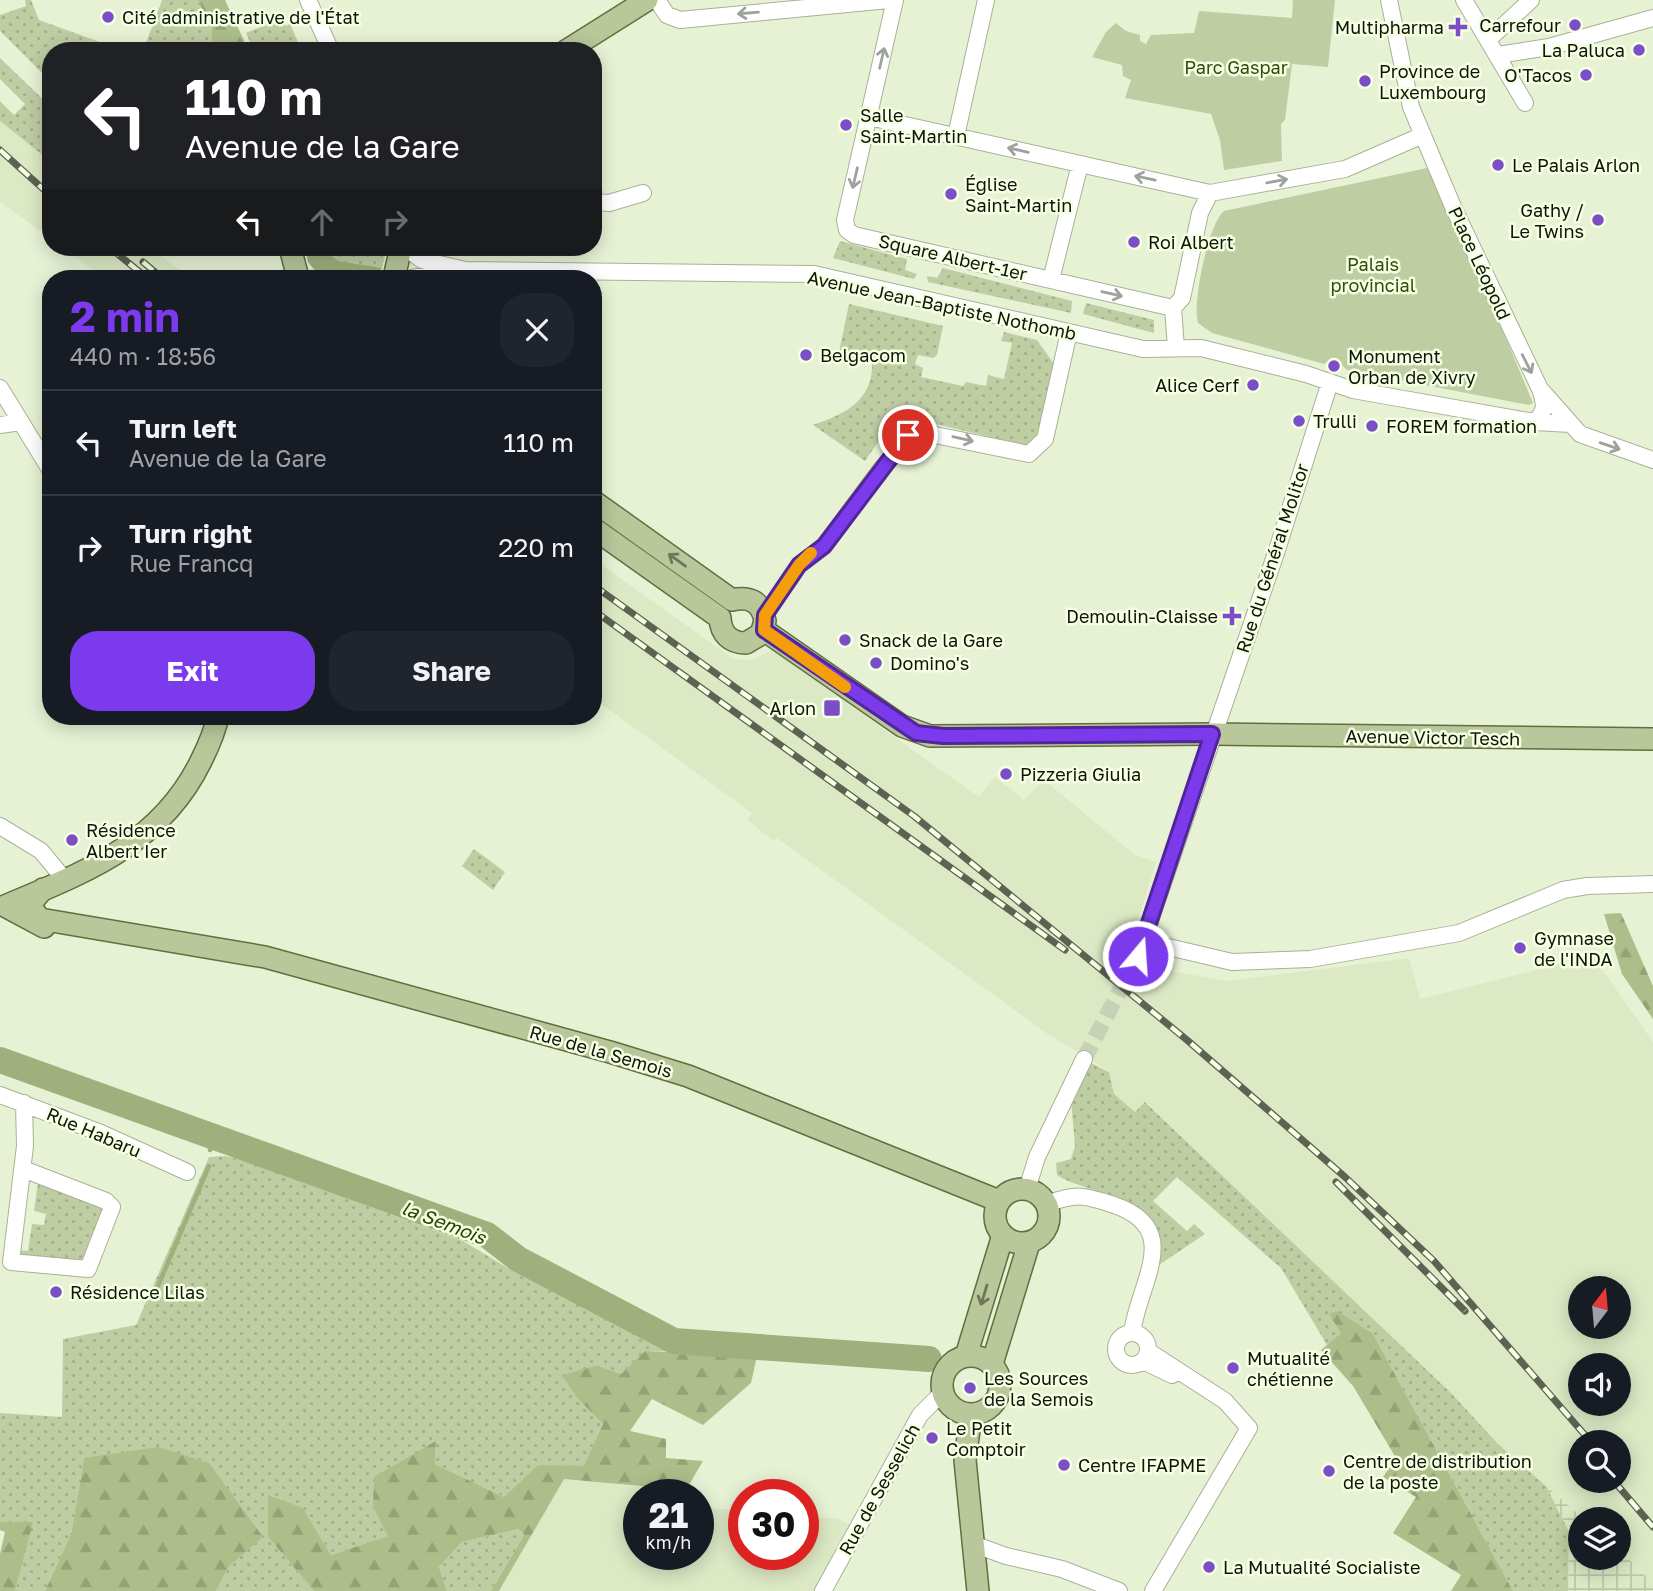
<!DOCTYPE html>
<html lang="en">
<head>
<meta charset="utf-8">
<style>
  :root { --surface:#171b24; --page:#20242c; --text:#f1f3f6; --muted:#9ea1a6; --line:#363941; --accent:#7c3aed }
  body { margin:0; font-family:"Golos Text",sans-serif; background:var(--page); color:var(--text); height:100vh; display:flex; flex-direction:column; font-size:26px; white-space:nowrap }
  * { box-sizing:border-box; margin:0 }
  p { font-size:23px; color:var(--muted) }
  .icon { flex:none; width:38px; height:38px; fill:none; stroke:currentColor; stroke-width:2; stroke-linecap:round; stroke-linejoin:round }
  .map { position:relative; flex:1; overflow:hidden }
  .drawer { position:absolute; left:42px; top:270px; width:560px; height:455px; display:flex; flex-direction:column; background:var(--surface); border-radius:28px; box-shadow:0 4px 18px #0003 }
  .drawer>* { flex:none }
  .guide { position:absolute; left:42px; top:42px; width:560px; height:214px; border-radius:28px; box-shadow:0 4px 18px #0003; background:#202124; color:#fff; overflow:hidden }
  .needle { width:46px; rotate:16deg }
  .buttons { position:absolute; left:1568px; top:1276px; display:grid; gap:14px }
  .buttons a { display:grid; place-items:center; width:63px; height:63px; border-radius:50%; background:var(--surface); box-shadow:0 4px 18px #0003; font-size:35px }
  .speed { position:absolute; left:623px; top:1479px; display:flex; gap:14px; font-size:35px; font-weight:700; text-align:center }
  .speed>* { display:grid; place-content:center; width:91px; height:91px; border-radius:50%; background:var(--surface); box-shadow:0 4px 18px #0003; line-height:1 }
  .speed small { font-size:18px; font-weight:400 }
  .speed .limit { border:10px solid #d22; background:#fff; color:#111 }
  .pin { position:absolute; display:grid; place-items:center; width:60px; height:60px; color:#fff; margin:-30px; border:4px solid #fff; border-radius:50%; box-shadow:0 2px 7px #0007 }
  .me { position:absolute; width:77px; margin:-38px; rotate:18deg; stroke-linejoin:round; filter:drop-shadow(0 0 5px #0008) }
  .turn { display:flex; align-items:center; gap:24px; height:147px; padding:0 28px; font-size:32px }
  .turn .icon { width:91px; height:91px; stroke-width:2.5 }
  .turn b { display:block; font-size:49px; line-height:60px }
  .lanes { display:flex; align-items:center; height:66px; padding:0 28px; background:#0003; justify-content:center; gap:35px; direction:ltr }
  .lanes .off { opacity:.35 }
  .round { display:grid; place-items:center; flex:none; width:74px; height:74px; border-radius:28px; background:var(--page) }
  .head { display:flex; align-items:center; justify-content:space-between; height:119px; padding:0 28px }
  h1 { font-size:42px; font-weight:700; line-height:52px; color:var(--accent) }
  .cta { display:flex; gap:14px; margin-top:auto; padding:14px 28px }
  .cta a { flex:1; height:80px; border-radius:28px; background:var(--accent); color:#fff; font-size:28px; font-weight:700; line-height:80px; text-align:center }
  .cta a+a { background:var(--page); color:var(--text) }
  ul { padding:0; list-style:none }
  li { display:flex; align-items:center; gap:21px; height:105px; padding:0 28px; border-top:2px solid var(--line) }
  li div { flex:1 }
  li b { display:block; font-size:26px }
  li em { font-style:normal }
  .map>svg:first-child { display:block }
  .built { fill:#dce9c4; fill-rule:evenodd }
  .industrial { fill:url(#industrial-grid) }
  .grass { fill:url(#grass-dots) }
  .forest { fill:url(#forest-firs) }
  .park { fill:#bfcda3 }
  .water { fill:#a0b07d }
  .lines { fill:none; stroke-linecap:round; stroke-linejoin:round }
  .stream { stroke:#a0b07d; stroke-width:4.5 }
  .river { stroke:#a0b07d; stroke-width:26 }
  .minor-tunnel { stroke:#c7d1b6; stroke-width:16; stroke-dasharray:16 8; stroke-linecap:butt }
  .minor-casing { stroke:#a8b196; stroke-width:18 }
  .major-casing { stroke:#606f3d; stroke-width:24 }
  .minor { stroke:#fff; stroke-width:16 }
  .major { stroke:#b9c79b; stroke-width:21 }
  .rail-casing { stroke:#5d6352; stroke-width:7 }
  .rail { stroke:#f5ffe2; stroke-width:4.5; stroke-dasharray:13; stroke-linecap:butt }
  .oneway { stroke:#9fa19d }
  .oneway2 { stroke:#6d7659 }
  .route-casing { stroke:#51269a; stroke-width:18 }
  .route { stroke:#7c3aed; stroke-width:12 }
  .slow { stroke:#f59e0b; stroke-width:12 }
  .poi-dot { fill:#7b4ec7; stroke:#f5ffe2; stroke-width:2.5 }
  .labels { text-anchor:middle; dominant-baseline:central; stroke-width:5; stroke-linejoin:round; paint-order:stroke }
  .poi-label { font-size:18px; fill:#101309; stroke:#f5ffe2; text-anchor:start }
  .park-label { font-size:18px; fill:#39480e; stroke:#f5ffe2 }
  .street-label { font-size:18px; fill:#101309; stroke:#f5ffe2 }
  .water-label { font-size:19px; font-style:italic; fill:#324003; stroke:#f5ffe2 }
</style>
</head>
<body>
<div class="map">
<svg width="1653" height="1591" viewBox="0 0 1653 1591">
  <defs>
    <pattern id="industrial-grid" width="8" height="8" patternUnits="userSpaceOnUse" patternTransform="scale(1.75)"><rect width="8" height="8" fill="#dce9c4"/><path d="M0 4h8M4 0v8" fill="none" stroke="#bcc7a7"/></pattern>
    <pattern id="grass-dots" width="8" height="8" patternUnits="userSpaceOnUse" patternTransform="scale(1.75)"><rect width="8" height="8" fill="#bfcda3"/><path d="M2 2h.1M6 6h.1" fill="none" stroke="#a3af8b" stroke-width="1.8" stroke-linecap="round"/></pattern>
    <pattern id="forest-firs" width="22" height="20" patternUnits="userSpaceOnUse" patternTransform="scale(1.75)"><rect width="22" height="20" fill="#adbe8a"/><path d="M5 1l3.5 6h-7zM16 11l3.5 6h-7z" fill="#94a276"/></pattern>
  </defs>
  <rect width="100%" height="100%" fill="#e7f2d5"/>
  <path class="built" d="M0 121 51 162V238L0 202Z
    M63 247H148L191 278H103Z
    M593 559 734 659 752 660 772 650 979 797 995 777 1024 800 1044 780 1135 855 1156 862 1128 953 1150 965 1153 961 1171 971 1227 981 1409 958 1420 999 1593 956 1653 1042V1584L1619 1549V1519H1584L1498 1444 1451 1393 1146 1102 1135 1113 1114 1094 1109 1071 1049 1035 777 838 774 841 747 820 752 813 593 698ZM1580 1288H1619V1326H1580ZM1580 1365H1619V1404H1580ZM1580 1442H1619V1480H1580Z
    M564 1479 686 1490 684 1494H639V1554H698V1507L744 1511V1554H803V1516L839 1519 856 1528 823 1591H499Z"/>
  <path class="industrial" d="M1546 1486 1584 1519H1580V1558H1619V1549L1653 1584V1591H1568L1569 1532Z"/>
  <path class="grass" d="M25 0H31L39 20 108 45 115 48 114 51H51V82L0 31V15L26 6Z
    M162 0H198L212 30V51H143Z
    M282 18 286 26 290 24 302 51H254L246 33Z
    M0 58 51 107V162L0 121V101L14 115 25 104 0 79Z
    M840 241 907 259 905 270 917 274 914 279 833 258Z
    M319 247H387L382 268 339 261Z
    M943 268 1072 301 1071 313 928 282 927 276 937 278Z
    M1086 303 1154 320V333L1083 314Z
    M849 304 943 326 937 355 933 358 918 355 915 364 923 368 921 377 963 386 966 382 986 386 988 375 1004 379 1012 343 1001 341 1004 332 1037 340 1054 364 1036 439 1026 445 905 417 892 422 865 461 813 425C846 414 874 400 872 361L838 357Z
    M474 849 505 872 493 890 462 866Z
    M1091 1063 1109 1072 1114 1094 1135 1112 1145 1102 1451 1393 1498 1444 1546 1486 1569 1532 1568 1591H1513L1373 1334 1341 1333 1327 1345 1281 1268 1177 1177 1153 1201 1187 1231 1194 1224 1205 1234 1159 1265C1160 1257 1162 1246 1160 1238 1152 1196 1087 1194 1057 1175L1056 1163 1071 1159 1075 1146 1071 1100Z
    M225 1156 243 1160 463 1241 513 1271 693 1352 645 1351 621 1374 597 1365 563 1375 577 1398 603 1424 585 1466H538L504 1497 435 1464 436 1442 373 1507 389 1536 331 1555 303 1508 268 1537 314 1591H216L230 1565 84 1458 71 1534 45 1591H15L32 1522H0V1413L62 1417 63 1339 136 1325 209 1157Z
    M28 1176 99 1205 103 1211 85 1263 19 1255 17 1250 28 1251 32 1224 44 1225 46 1214 34 1211 38 1183 27 1181Z
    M519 1529 524 1535 491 1591H447L439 1567 462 1542Z"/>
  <path class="forest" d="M198 0H225L249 51H212V30Z
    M1621 913 1653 986V1019L1622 974 1604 914Z
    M1337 1311 1373 1334 1513 1591H1451L1461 1575 1393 1533 1416 1497 1383 1477 1396 1458 1353 1386 1321 1350 1341 1333 1329 1314Z
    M645 1351 757 1356 751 1383 703 1425 652 1399 630 1431 666 1439V1458L703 1461 686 1490 564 1479 499 1591H491L524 1535 519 1529 462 1542 439 1567 447 1591H314L268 1537V1495L303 1508 331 1555 388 1536 373 1507 374 1477 436 1441 435 1464 504 1497 538 1465 584 1466 603 1424 577 1398 562 1375 597 1365 621 1374Z
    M158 1447 209 1463 263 1537 230 1565 216 1591H45L71 1534 84 1458Z
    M0 1522H33L15 1591H0V1554L5 1532 0 1530Z"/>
  <path class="park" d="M1293 0H1335L1328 67 1292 64 1285 120 1281 124 1282 161 1224 170 1220 140 1211 114 1125 98 1131 80 1123 76 1122 65 1092 57 1106 32 1116 23 1126 31 1140 35V41L1146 44 1151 35 1194 33 1199 11 1292 18Z
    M1427 168 1492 305 1533 403 1529 405 1347 370 1335 359 1324 364 1212 333 1198 323C1192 304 1208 224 1224 211Z"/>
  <path class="water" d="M305 247H319L339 261 382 268 372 278H321L308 262Z"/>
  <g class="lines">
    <path class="stream" d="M210 1150V1136
      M155 1293 209 1166"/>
    <path class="river" d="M0 1060 487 1235 518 1259 674 1341 929 1359"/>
    <path class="minor-tunnel" d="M1084 1059 1138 956"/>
    <defs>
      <path id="minor" d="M308 0 331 51
        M657 0 667 15 680 20 889 0
        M895 0 845 220 847 230 854 235 1173 308
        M1389 0 1411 107 1454 209 1540 389C1545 404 1547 411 1534 422
        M1464 0 1525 103
        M1489 39 1531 0
        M1498 55 1549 47 1653 18
        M869 117 1210 193 1345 169 1423 135
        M956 136 986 0
        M593 202 609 203 643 193
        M404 247 422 260 465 270 814 274 1143 349 1201 348 1306 374 1353 390 1534 422 1571 424
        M412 278 449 272
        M1051 280 1080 164
        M1176 348 1173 308 1182 298 1200 213 1210 193
        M0 388 51 471
        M1542 391 1580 434 1653 460
        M0 425 21 422
        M765 615 799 565 824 546 881 469 915 431 1029 454 1045 439 1069 332
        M0 826 41 851 65 880
        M1143 941 1232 962 1310 959 1459 933 1563 890 1587 886 1653 884
        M1138 956 1277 550 1330 382
        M0 1095 101 1133 187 1172
        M23 1169 106 1201 112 1207 88 1269 11 1262 25 1146 24 1103
        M1027 1189 1037 1157 1084 1059
        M1047 1204C1076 1193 1084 1195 1114 1205 1184 1229 1139 1281 1132 1333
        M1116 1349a16 16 0 1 1 32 0a16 16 0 1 1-32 0Z
        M1148 1351 1225 1401 1249 1428
        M1143 1361 1172 1375
        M973 1544 1006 1556 1062 1569 1119 1591
        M823 1591 920 1415 942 1393
        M1153 1591 1249 1428"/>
      <path id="major" d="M566 51 647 0
        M290 247 298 278
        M394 278 401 247
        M593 501 732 600C750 596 762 602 765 621L761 634 746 643C730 643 721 634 720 618L593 528
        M764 630 902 726 930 736 1212 734 1653 739
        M43 889 29 905 40 919 265 957 610 1052 688 1076 999 1201
        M44 927 5 906C85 872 160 845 201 761 208 747 215 731 218 716
        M995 1216a27 27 0 1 1 54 0a27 27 0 1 1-54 0Z
        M942 1385a29 29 0 1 1 58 0a29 29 0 1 1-58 0Z
        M966 1356 1003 1235
        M992 1364 1029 1243
        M971 1415 965 1460 978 1591"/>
    </defs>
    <use href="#minor" class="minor-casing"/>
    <use href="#major" class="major-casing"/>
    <use href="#minor" class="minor"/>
    <use href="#major" class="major"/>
    <defs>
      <path id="rail" d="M0 150 51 196
        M109 247 147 278
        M143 262 162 278
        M593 585 914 816 1187 1040 1345 1177 1434 1261 1591 1442
        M593 610 1065 950
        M1336 1182 1465 1311
        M1613 1480 1653 1527"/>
    </defs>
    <use href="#rail" class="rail-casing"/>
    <use href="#rail" class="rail"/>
  </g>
  <defs><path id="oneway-shaft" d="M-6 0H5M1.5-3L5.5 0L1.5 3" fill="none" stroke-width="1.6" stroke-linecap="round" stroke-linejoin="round" transform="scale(1.75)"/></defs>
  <g class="oneway">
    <use href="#oneway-shaft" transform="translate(748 13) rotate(175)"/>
    <use href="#oneway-shaft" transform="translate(882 58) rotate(-77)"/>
    <use href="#oneway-shaft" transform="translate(1018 150) rotate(-167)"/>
    <use href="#oneway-shaft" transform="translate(855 178) rotate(103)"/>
    <use href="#oneway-shaft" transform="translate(1145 178) rotate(-168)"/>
    <use href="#oneway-shaft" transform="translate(1277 181) rotate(-10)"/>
    <use href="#oneway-shaft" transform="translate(1112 294) rotate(13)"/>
    <use href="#oneway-shaft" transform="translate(1527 364) rotate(63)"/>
    <use href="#oneway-shaft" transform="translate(963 439) rotate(13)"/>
    <use href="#oneway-shaft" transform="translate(1610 446) rotate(19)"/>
  </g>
  <g class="oneway2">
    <use href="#oneway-shaft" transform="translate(677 560) rotate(-144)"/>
    <use href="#oneway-shaft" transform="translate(984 1295) rotate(107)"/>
  </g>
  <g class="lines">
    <defs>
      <path id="route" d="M908 435 824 546 799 565 765 615 764 630 916 733 943 736 1212 734 1138 956"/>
    </defs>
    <use href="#route" class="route-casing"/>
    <use href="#route" class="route"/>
    <path class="slow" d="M811 553 799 565 765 615 764 630 845 687"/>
  </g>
  <g class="poi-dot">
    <circle cx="108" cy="17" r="7"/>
    <circle cx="1575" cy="25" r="7"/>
    <path d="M1454.5 16.5h7v7h7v7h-7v7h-7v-7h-7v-7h7z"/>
    <circle cx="1639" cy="50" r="7"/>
    <circle cx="1586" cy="75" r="7"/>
    <circle cx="1365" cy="81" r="7"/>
    <circle cx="846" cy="125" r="7"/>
    <circle cx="1498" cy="165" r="7"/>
    <circle cx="951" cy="194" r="7"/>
    <circle cx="1598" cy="220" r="7"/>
    <circle cx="1134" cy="242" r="7"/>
    <circle cx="806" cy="355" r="7"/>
    <circle cx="1334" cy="366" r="7"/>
    <circle cx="1253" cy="385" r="7"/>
    <circle cx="1299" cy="421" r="7"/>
    <circle cx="1372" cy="426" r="7"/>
    <path d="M1228.5 605.5h7v7h7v7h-7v7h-7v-7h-7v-7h7z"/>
    <circle cx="845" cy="640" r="7"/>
    <circle cx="876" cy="663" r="7"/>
    <rect x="823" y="699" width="18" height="18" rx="3.5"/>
    <circle cx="1006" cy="774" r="7"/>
    <circle cx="72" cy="840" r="7"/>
    <circle cx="1520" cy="948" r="7"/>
    <circle cx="56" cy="1292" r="7"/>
    <circle cx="1233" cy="1368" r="7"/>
    <circle cx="970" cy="1388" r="7"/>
    <circle cx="932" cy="1438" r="7"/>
    <circle cx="1064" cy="1465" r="7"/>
    <circle cx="1329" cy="1471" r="7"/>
    <circle cx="1209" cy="1567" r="7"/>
  </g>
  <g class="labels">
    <g class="poi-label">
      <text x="122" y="17">Cité administrative de l'État</text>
      <text x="1561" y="25" text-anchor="end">Carrefour</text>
      <text x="1444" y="27" text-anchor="end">Multipharma</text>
      <text x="1625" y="50" text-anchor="end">La Paluca</text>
      <text x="1379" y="71">Province de<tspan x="1379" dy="21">Luxembourg</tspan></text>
      <text x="1572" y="75" text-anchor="end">O'Tacos</text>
      <text x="860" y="115">Salle<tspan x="860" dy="21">Saint-Martin</tspan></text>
      <text x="1512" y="165">Le Palais Arlon</text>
      <text x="965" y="184">Église<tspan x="965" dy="21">Saint-Martin</tspan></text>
      <text x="1584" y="210" text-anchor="end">Gathy /<tspan x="1584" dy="21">Le Twins</tspan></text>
      <text x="1148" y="242">Roi Albert</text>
      <text x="820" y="355">Belgacom</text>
      <text x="1348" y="356">Monument<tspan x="1348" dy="21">Orban de Xivry</tspan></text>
      <text x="1239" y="385" text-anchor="end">Alice Cerf</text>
      <text x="1313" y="421">Trulli</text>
      <text x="1386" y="426">FOREM formation</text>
      <text x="1218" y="616" text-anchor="end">Demoulin-Claisse</text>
      <text x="859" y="640">Snack de la Gare</text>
      <text x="890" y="663">Domino's</text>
      <text x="816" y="708" text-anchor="end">Arlon</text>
      <text x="1020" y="774">Pizzeria Giulia</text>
      <text x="86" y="830">Résidence<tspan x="86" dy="21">Albert Ier</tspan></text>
      <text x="1534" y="938">Gymnase<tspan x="1534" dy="21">de l'INDA</tspan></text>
      <text x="70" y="1292">Résidence Lilas</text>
      <text x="1247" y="1358">Mutualité<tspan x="1247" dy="21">chétienne</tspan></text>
      <text x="984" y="1378">Les Sources<tspan x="984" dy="21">de la Semois</tspan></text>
      <text x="946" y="1428">Le Petit<tspan x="946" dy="21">Comptoir</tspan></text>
      <text x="1343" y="1461">Centre de distribution<tspan x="1343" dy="21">de la poste</tspan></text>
      <text x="1078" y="1465">Centre IFAPME</text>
      <text x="1223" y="1567">La Mutualité Socialiste</text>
    </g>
    <g class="park-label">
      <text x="1236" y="67">Parc Gaspar</text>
      <text x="1373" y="264">Palais<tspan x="1373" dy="21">provincial</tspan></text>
    </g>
    <g class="street-label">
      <text transform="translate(953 257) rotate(13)">Square Albert-1er</text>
      <text transform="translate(1480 263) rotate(65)">Place Léopold</text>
      <text transform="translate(942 305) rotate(12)">Avenue Jean-Baptiste Nothomb</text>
      <text transform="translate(1272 558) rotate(-72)">Rue du Général Molitor</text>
      <text transform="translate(1433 737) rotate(1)">Avenue Victor Tesch</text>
      <text transform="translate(601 1051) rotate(16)">Rue de la Semois</text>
      <text transform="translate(94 1132) rotate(23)">Rue Habaru</text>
      <text transform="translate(879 1489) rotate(-61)">Rue de Sesselich</text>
    </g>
    <g class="water-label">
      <text transform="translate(444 1222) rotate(21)">la Semois</text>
    </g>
  </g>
</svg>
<div class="buttons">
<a><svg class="needle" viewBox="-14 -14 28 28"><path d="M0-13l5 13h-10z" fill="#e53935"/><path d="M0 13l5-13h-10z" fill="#9ea1a6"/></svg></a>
<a><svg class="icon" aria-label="sound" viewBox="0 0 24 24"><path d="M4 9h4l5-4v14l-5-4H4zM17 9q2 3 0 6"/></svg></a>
<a><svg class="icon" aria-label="search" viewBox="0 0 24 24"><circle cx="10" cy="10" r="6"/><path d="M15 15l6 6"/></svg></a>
<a><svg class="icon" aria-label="layers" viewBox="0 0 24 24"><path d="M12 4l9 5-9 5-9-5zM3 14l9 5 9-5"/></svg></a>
</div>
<div class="speed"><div>21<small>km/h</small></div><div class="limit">30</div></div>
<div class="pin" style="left:908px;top:435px;background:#d93025"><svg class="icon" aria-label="arrive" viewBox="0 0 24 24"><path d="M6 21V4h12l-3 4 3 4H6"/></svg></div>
<svg class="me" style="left:1138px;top:956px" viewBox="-20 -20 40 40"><circle r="17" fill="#7c3aed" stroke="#fff" stroke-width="3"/><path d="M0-11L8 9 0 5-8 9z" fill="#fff"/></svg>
<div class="guide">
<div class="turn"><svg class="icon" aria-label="left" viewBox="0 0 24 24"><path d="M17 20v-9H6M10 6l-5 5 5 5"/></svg><div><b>110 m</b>Avenue de la Gare</div></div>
<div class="lanes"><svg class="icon" aria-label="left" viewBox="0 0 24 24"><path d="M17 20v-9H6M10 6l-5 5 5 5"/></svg><svg class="icon off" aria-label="ahead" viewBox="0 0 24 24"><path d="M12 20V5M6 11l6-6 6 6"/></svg><svg class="icon off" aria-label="right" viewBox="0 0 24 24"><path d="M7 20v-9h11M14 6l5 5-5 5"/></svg></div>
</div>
<section class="drawer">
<div class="head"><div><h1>2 min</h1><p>440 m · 18:56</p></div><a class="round"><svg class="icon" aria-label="close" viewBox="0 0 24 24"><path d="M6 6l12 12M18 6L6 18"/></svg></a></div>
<ul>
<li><svg class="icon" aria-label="left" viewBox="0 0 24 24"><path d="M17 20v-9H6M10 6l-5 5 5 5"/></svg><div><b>Turn left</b><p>Avenue de la Gare</p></div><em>110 m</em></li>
<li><svg class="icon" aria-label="right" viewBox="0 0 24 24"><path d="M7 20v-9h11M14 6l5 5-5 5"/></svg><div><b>Turn right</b><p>Rue Francq</p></div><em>220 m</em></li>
</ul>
<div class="cta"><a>Exit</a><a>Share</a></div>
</section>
</div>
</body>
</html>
